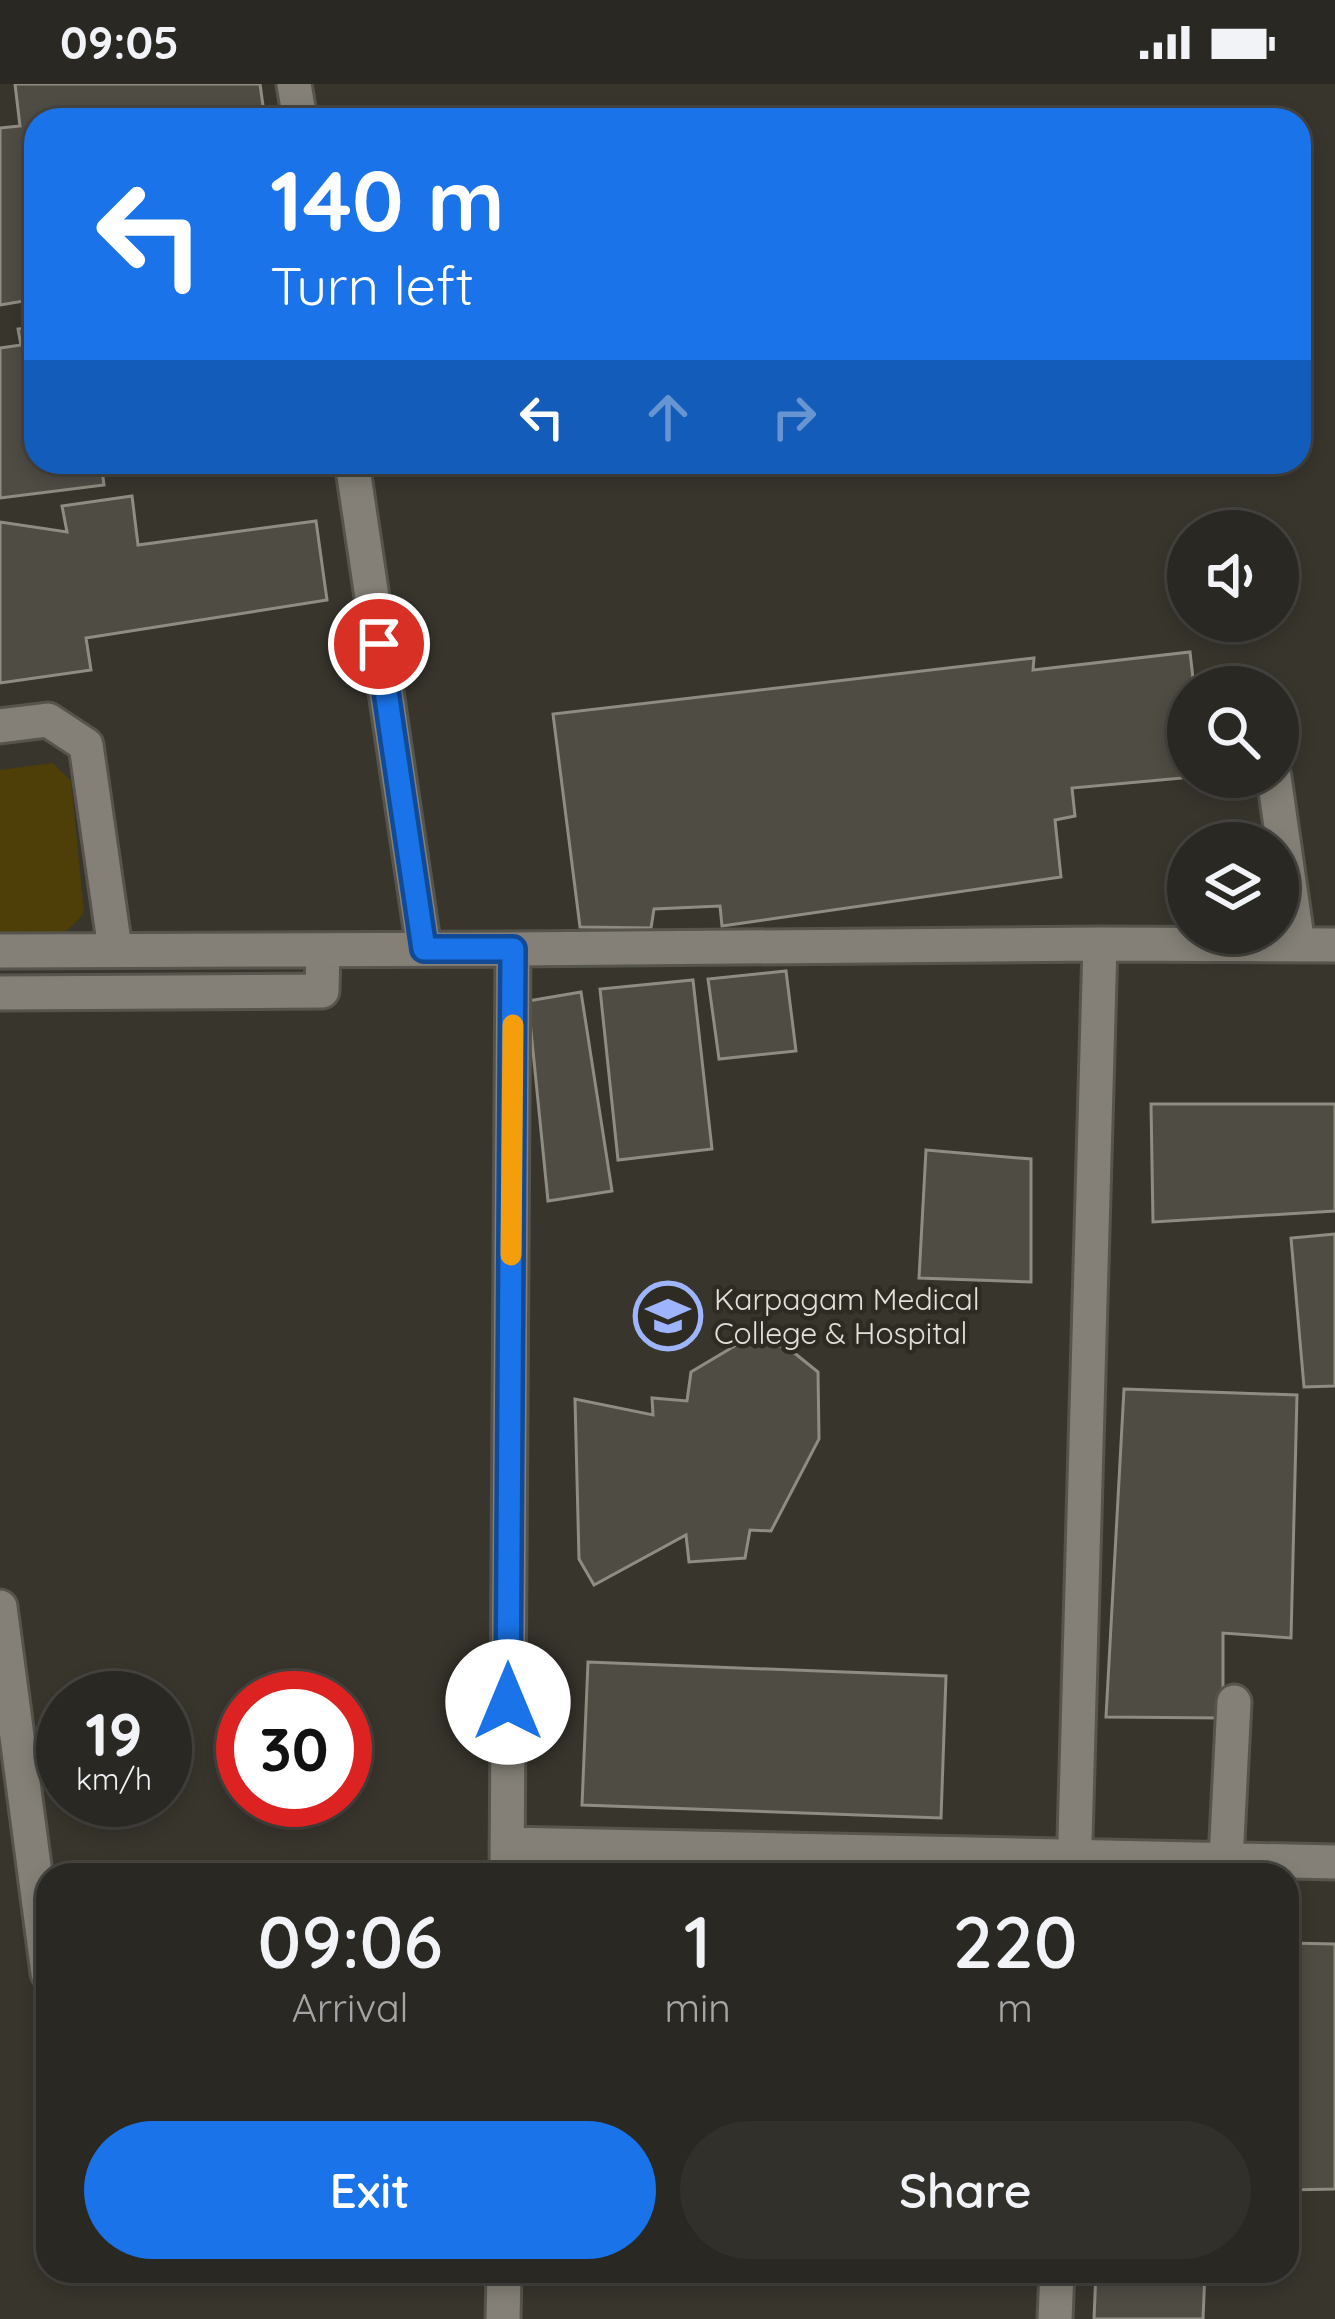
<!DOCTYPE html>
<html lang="en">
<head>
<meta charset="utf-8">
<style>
  :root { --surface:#2a2822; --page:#32302a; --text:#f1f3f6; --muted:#a5a6a5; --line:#464440; --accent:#1a73e8 }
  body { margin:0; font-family:Quicksand,sans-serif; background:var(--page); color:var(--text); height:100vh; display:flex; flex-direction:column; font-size:45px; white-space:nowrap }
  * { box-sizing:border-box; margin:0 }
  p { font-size:39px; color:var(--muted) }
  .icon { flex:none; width:66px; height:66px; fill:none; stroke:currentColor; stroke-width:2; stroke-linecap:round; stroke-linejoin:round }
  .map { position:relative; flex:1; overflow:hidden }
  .drawer { position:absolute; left:36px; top:1779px; width:1263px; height:420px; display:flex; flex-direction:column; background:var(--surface); border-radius:36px; box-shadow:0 6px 18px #0003,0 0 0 3px var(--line) }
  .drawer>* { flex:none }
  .top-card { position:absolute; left:24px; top:24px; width:1287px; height:366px; border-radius:36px; box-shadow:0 6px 18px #0003,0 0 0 3px var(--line); background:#1a73e8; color:#fff; overflow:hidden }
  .controls { position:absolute; left:1167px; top:426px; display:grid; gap:24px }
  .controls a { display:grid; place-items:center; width:132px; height:132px; border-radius:50%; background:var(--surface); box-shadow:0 6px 18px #0003,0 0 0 3px var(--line); font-size:60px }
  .speed { position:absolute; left:36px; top:1587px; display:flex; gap:24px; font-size:60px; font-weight:700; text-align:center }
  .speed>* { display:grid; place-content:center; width:156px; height:156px; border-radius:50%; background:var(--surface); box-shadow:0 6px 18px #0003,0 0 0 3px var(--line); line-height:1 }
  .speed small { font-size:30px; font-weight:400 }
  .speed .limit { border:18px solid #d22; background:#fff; color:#111 }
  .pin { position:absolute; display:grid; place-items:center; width:102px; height:102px; color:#fff; margin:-51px; border:6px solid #fff; border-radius:50%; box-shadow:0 3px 12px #0007 }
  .me { position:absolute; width:132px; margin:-66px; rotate:0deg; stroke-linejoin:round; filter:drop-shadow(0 0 9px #0008) }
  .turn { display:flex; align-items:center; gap:42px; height:252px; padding:0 48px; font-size:54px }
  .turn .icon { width:156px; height:156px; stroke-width:2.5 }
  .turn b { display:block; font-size:84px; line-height:102px }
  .lanes { display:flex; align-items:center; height:114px; padding:0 48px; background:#0003; justify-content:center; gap:60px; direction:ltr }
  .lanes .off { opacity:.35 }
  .eta { display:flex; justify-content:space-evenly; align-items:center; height:204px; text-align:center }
  .eta b { font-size:72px; font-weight:600; line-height:84px }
  .button { display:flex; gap:24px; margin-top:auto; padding:24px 48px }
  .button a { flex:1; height:138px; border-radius:72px; background:var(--accent); color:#fff; font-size:48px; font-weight:600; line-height:138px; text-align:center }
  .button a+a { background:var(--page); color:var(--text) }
  .status { display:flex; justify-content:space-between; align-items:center; height:84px; padding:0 60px; background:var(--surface); direction:ltr }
  .status svg { height:33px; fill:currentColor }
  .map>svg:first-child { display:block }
  .green { fill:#4e3e07 }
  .building { fill:#4f4c44; stroke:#8f8c82; stroke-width:3 }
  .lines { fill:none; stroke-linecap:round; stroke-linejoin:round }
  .minor-casing { stroke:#56544c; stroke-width:39 }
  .minor { stroke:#848077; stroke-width:33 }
  .route-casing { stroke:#114b97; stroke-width:30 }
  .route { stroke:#1a73e8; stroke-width:21 }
  .slow { stroke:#f59e0b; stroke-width:21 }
  .labels { text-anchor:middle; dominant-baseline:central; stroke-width:9; stroke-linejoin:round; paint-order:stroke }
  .poi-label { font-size:30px; fill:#e2e0db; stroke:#2e2b23; text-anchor:start }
</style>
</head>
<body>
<div class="status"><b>09:05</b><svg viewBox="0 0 49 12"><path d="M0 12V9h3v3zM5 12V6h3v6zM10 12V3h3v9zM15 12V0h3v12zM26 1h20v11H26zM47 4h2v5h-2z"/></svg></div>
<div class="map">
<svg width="1335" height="2235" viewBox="0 0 1335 2235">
  <rect width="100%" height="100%" fill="#38352d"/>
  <path class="green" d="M53 679 71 697 84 828C62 861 36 854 0 854V686Z"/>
  <path class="building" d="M15 0H260L265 36H36V215L0 221V44L20 42Z
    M36 243V378H161L102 386 104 401 0 414V264L21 261 18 245Z
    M132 412 138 461 316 437 327 516 86 554 91 586 0 599V438L67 448 62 422Z
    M1190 568 1194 603H1188V693H1193L1072 704 1075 732 1055 736 1061 793 722 842 720 822 654 825 651 844 580 843 553 630 1034 574 1033 586Z
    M786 887 796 967 719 975 708 895Z
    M693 896 712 1065 618 1076 600 905Z
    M581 908 612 1107 548 1117 528 917Z
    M1151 1020H1335V1127L1153 1138Z
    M926 1066 1031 1075V1198L919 1194Z
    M1335 1150V1302L1304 1303 1291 1154Z
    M743 1257 787 1263 818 1288 819 1355 771 1447 750 1446 745 1474 689 1478 686 1451 594 1501 579 1475 575 1315 653 1331 652 1314 687 1317 691 1288Z
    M1124 1305 1297 1311 1291 1554 1223 1549V1634L1106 1633Z
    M588 1578 946 1592 941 1734 582 1721Z
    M1287 1859 1335 1860V2105L1287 2106Z
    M1096 2187H1205L1203 2235H1094Z"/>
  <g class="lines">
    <defs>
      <path id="minor" d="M294 0 300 36
        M352 378 424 865
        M0 642 48 636 86 661 115 865
        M1274 693 1298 861
        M513 865 1100 860
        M0 867 513 865 507 1791
        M0 909 322 907 323 866
        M0 1523 48 1889
        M507 1760 1335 1778
        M1226 1775 1234 1618
        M1074 1791 1100 860 1335 861
        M503 2235 504 2187
        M1055 2235 1057 2187"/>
    </defs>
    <use href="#minor" class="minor-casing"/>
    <use href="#minor" class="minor"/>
  </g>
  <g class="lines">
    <defs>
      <path id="route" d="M379 560 424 865H513L508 1618"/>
    </defs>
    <use href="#route" class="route-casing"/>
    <use href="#route" class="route"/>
    <path class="slow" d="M511 1171 513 941"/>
  </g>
  <defs>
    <symbol id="university-ring" viewBox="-11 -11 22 22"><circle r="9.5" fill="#2e2b23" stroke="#9eb4fd" stroke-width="1.5"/><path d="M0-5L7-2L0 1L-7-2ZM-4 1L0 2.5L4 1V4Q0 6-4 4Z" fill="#9eb4fd"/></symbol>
  </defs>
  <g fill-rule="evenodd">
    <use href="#university-ring" x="630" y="1194" width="76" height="76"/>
  </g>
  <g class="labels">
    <g class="poi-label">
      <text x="714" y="1215">Karpagam Medical<tspan x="714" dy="34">College &amp; Hospital</tspan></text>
    </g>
  </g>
</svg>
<div class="controls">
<a><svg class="icon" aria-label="sound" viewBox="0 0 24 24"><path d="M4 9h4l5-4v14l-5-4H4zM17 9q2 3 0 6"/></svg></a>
<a><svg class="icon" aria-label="search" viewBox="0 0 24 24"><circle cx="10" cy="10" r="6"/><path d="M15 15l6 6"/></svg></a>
<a><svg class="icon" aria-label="layers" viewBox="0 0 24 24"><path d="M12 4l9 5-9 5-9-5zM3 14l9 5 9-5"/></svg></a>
</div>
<div class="speed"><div>19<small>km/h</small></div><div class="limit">30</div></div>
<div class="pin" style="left:379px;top:560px;background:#d93025"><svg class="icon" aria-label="arrive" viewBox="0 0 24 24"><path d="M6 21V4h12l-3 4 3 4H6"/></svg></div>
<svg class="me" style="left:508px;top:1618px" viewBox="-20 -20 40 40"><circle r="19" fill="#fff"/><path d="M0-13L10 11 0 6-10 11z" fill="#1a73e8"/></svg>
<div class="top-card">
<div class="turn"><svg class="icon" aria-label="left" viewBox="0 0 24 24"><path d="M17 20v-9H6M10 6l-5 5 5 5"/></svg><div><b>140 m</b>Turn left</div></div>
<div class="lanes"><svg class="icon" aria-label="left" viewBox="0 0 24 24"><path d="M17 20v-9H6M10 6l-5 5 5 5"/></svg><svg class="icon off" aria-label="ahead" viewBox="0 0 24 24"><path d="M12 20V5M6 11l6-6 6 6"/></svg><svg class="icon off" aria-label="right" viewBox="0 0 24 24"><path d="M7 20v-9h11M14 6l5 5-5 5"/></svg></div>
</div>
<section class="drawer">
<div class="eta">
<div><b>09:06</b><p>Arrival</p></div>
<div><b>1</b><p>min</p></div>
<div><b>220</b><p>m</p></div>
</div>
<div class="button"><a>Exit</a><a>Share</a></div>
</section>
</div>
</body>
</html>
